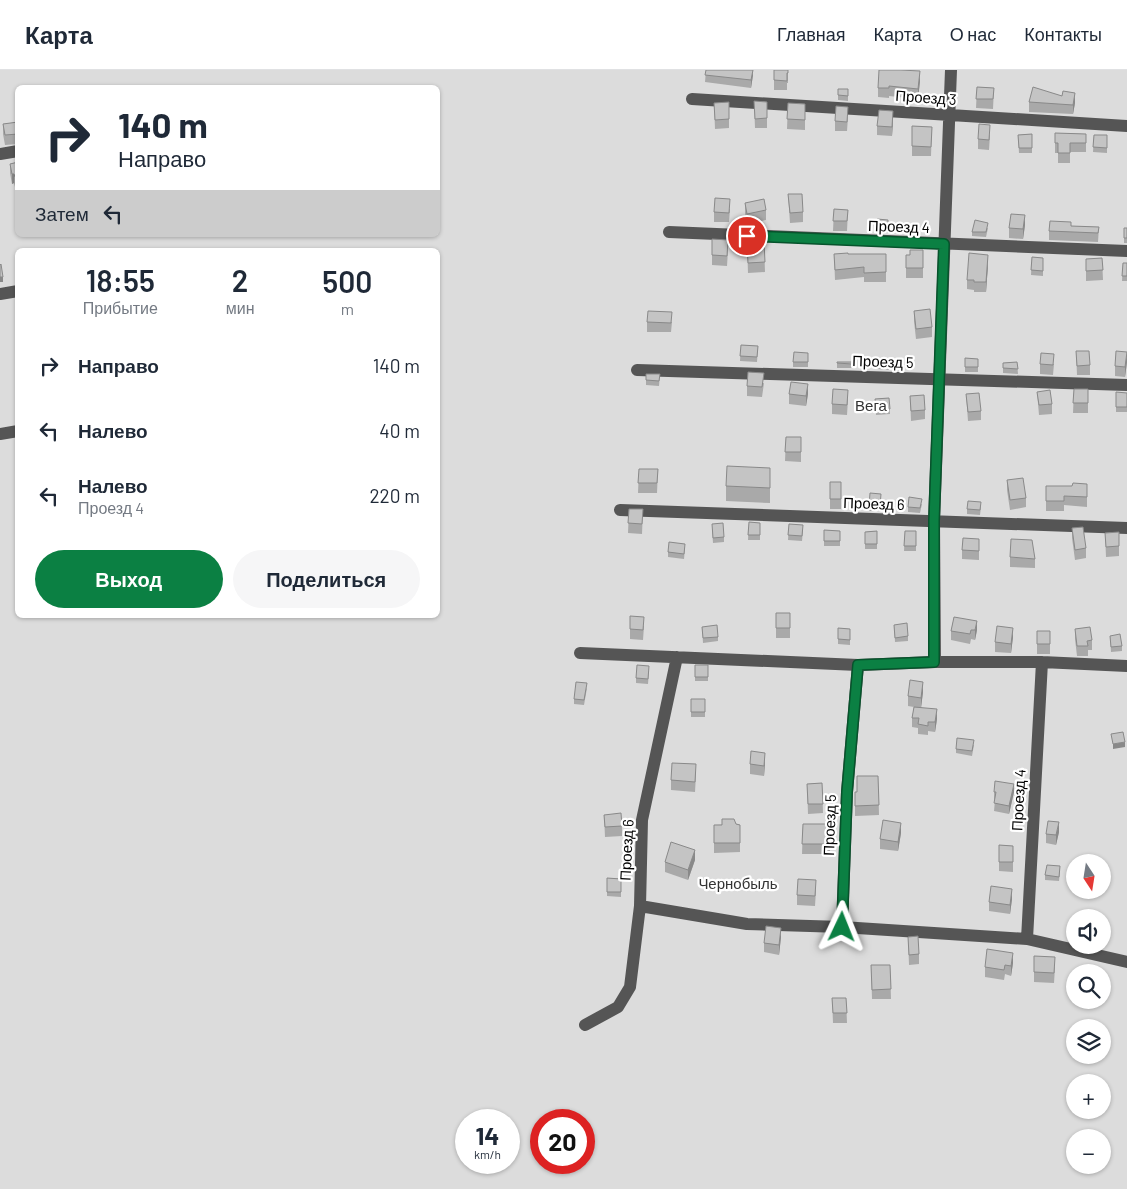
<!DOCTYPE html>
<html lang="ru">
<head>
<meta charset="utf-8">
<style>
  :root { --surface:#fff; --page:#f6f6f7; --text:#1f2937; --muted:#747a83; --line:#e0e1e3; --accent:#0b8043 }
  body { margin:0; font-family:Barlow,sans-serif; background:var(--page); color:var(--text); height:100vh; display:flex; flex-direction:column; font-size:19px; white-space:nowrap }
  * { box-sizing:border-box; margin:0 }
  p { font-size:16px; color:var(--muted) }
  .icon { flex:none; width:28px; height:28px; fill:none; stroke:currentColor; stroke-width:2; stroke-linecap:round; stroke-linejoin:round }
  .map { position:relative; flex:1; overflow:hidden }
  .sheet { position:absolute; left:15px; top:178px; width:425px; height:370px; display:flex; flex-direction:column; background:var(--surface); border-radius:8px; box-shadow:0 1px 4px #0004 }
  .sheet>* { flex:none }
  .hud { position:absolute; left:15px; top:15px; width:425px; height:152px; border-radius:8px; box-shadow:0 1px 4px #0004; background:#fff; color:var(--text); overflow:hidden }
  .needle { width:32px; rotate:168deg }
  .controls { position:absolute; left:1066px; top:784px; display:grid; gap:10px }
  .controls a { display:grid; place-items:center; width:45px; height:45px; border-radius:50%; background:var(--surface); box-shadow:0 1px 4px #0004; font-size:25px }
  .speed { position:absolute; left:455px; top:1039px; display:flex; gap:10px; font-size:25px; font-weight:700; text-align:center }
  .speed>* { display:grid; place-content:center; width:65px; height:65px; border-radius:50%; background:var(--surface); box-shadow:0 1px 4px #0004; line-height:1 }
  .speed small { font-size:12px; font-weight:400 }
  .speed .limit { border:8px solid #d22; background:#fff; color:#111 }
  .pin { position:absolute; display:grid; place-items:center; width:42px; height:42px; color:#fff; margin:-21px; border:2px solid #fff; border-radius:50%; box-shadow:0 1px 5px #0007 }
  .me { position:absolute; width:55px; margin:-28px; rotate:2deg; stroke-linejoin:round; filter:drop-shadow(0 0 4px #0008) }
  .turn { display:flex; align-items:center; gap:18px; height:105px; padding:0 20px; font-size:22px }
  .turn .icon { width:65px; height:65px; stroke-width:2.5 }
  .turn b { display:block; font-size:35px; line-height:42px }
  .then { display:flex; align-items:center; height:48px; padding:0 20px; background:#0003; gap:10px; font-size:19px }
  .eta { display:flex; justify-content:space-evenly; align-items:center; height:85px; text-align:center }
  .eta b { font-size:30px; font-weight:600; line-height:35px }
  .primary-button { display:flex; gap:10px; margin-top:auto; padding:10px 20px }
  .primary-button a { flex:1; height:58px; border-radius:30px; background:var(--accent); color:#fff; font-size:20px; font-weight:600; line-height:58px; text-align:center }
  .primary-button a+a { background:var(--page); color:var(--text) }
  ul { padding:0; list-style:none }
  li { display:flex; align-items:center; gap:15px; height:65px; padding:0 20px }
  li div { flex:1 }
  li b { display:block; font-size:19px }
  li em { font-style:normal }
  header { display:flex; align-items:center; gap:30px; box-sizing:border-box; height:70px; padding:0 25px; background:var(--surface); border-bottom:1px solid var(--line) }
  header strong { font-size:24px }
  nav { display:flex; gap:28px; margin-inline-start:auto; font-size:18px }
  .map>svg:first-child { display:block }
  .green { fill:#dcdcdc; fill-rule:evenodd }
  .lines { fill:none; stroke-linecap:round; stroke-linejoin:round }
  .minor { stroke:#555; stroke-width:12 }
  .wall { fill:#a9a9a9 }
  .shaded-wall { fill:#898989 }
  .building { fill:#c4c4c4; stroke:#898989 }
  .route-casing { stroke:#07532c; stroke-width:12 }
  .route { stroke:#0b8043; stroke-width:9 }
  .labels { text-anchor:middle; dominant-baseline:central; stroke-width:4.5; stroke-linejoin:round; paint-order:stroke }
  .street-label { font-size:15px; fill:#000; stroke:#fff }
  .park-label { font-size:15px; fill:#333; stroke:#fff }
</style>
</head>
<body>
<header>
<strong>Карта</strong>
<nav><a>Главная</a><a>Карта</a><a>О нас</a><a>Контакты</a></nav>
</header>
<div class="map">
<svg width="1127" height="1119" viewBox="0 0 1127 1119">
  <rect width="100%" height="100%" fill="#fff"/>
  <path class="green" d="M0 0H1127V1119H0ZM18 18H438V165H18ZM18 180H438V545H18ZM1075 792H1102V820H1075ZM1075 848H1102V875H1075ZM1075 902H1102V930H1075ZM1075 958H1102V985H1075ZM1075 1012H1102V1040H1075ZM466 1050H509V1092H466ZM541 1050H584V1092H541ZM1075 1068H1102V1095H1075Z"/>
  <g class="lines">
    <path class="minor" d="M692 29 1127 56
      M0 84 18 81
      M669 162 1127 181
      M0 224 18 221
      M637 300 1127 315
      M0 364 18 361
      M620 440 1127 458
      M580 583 858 595 935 592H1042L1127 596
      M935 592 934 451 951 0
      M640 836 747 854 842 857 1027 869 1127 892
      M842 857 847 722 858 595
      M1027 869 1042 592
      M585 955 618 937 630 917 640 836 642 750 677 587"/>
  </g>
  <path class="wall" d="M706 0 753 5 751 18 705 12Z
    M774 0H788V13H787V20H774Z
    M920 11 918 29 889 26V28L878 27V18Z
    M977 17 994 18 993 39 976 38Z
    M848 19V31L838 30V25Z
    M754 31 767 32V58H755Z
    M1029 32 1075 33 1073 44 1029 42Z
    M714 33 729 49V58L715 59Z
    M788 33 805 34V60L787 59Z
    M848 47 847 61H835V51Z
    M893 51 892 66 877 65V56Z
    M18 52V74L5 75 3 64V54Z
    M912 56 932 57 931 86H912Z
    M1055 63 1086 64V82H1070V93H1058V83H1055Z
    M1032 64V83H1019L1018 65Z
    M990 65 989 80 978 79V69Z
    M1094 65H1107V83L1093 82Z
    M18 92V116L15 117 14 113 12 114 10 103V94Z
    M788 124 803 142V152L790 153Z
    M745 133 766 140V150L747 154 745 143Z
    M730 139 729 152H714V142Z
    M834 139 848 140 847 161H833Z
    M877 149 888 150V163L877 162Z
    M1025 155 1023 169 1009 168V158Z
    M1071 156 1099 157 1098 172 1049 170V161Z
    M988 158 986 167 972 166V162Z
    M1124 158H1127V173H1124Z
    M764 172 765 202 748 203 747 173Z
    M728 180 727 196 712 195V185Z
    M923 180V208H906V185H910Z
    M834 184H886V212H864V207L835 210Z
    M1032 187 1043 188V206L1031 205Z
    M1102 188 1103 210 1086 211V189Z
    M1123 193H1127V211H1122Z
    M988 195 986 222H974V220L967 219V210Z
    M914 241 932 257V267L916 269 914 251Z
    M647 252H672L671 262H647Z
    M741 275 758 276 757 292 740 291Z
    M1076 281 1090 295V305H1077Z
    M1127 282V292L1125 307 1115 306V296Z
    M808 288V297H793V292Z
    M965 288 978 289V302H965Z
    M877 291H889V300L877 299Z
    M837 292H852V298H837Z
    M1017 292 1018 304 1003 303V293Z
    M1040 294H1054L1053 305 1040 304Z
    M646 304H660L659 316 646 315Z
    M764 313 762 327 747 326V316Z
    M1074 319H1088V343H1073Z
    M1037 322 1052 334V344L1039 345Z
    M1116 322 1127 323V342H1116Z
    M789 324H808L806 336 789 334Z
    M966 324 981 341V350L968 351Z
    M910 326 925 340V349L911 351Z
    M889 328 890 344 876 345 875 329Z
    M848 329 847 345 832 344V334Z
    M786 367H801V392L785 391Z
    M639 399H658L657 423H638Z
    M1007 410 1026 428V437L1010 440 1007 420Z
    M770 412V433L726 431V416Z
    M830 412H841V439H830Z
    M1046 416 1087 423V437L1064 435V441H1046Z
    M881 428 880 441H869V436Z
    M922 434 920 443 908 442V437Z
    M981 437 980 445 967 444V439Z
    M629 439H643L642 464 628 463Z
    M749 452 760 453V470H748Z
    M789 454 803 460 802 471 788 470Z
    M1072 458 1086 478V488L1075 490 1072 468Z
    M712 459 724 467V472L713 473Z
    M824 460 840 461V476H824Z
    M877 461V479H865V462Z
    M905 461H916V481H904Z
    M1119 462V486L1106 487 1105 463Z
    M685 478 684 489 668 487V482Z
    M979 479V490L962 489V480Z
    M1010 487 1035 489V498L1010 497Z
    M776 543H790V568H776Z
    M954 547 977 560 975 570 971 569 970 574 951 570V561Z
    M894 555 908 566V571L895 572Z
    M644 556 643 570 630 569V559Z
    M702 557 718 567V571L703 573Z
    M838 558 850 559V575L838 574Z
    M1075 559 1092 570V580H1088V586H1077L1075 569Z
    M1037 561 1050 574V584H1037Z
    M1110 566 1122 576V581L1111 582Z
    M1013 567 1011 583 995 582V572Z
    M695 595H708V611H695Z
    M649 601 648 614 636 613V608Z
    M587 618 584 635 574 634V629Z
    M923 622 921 637 937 649 935 662 928 661V665L918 664V658L912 657V648L914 637 908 636V626Z
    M691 629H705V647H691Z
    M974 675 972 686 956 683V679Z
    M765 692 764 706 750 704V694Z
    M696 704 695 722 671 720V710Z
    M878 706 879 745 855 746V722H857Z
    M822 713 823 743 808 744 807 714Z
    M994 722H1014L1009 744 994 741 995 730 994 729Z
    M604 745 622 756V766L605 767Z
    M736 754 740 755V782L714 783V755Z
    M803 754H830V784H802Z
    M1059 762 1056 775 1046 773V764Z
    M901 763 898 781 880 779V769Z
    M999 775 1013 776V802L999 801Z
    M695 790 688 810 665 802V792Z
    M1060 801 1059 811 1045 810V805Z
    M607 808 621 809V827L607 826Z
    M816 820 815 836 797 835V825Z
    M1012 829 1010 844 989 841V832Z
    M781 867 779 885 764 882V873Z
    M908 867 919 884V894L909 895Z
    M1013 893 1011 906 1005 904 1004 910 985 907V897Z
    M871 895H890L891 929H872Z
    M1055 897 1054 913 1034 912V902Z
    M832 928H846L847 953H833Z"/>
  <path class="shaded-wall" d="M753 0V5L751 18V10Z
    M920 1V11L918 29V19Z
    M1075 23V33L1073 44V35Z
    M893 41V51L892 66V57Z
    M12 104H14V113L12 114Z
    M1025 145V155L1023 169V159Z
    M988 185V195L986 222V212Z
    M0 207H3V212H0Z
    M1127 282V292L1125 307V297Z
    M808 314V324L806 336V326Z
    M977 551V560L975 570V560Z
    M1013 558V567L1011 583V574Z
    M923 612V622L921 638V628Z
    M937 639V649L935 662V652Z
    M1125 672V677L1113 679V674Z
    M765 683V692L764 706V696Z
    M1014 714V722L1009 744V736Z
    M1059 752V762L1056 775V765Z
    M901 753V763L898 781V772Z
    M695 780V790L688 810V800Z
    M1012 819V829L1010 844V835Z
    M781 858V867L779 885V875Z
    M1013 883V893L1011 906V896Z"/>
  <path class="building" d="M706 0H753L751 10 705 5Z
    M774 0H788V3H787V11L774 10Z
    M879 0H901L920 1 918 19 889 16V18H878Z
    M977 17 994 18 993 29H976Z
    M1033 17 1062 26 1063 21 1075 23 1073 35 1029 32Z
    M838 19H848V26L838 25Z
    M754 31 767 32V48L755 49Z
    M729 32V49L715 50 714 33Z
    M788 33 805 34V50L787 49Z
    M836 36 848 37 847 52 835 51Z
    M879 40 893 41 892 57 877 56Z
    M18 52V64L5 65 3 54Z
    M979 54 990 55 989 70 978 69Z
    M912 56 932 57 931 77 912 76Z
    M1055 63 1086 64V73H1070V83H1058V73H1055Z
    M1032 64V78H1019L1018 65Z
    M1094 65H1107V78L1093 77Z
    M18 92V106L15 107 14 104H12L10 94Z
    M788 124H802L803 142 790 143Z
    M715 128 730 129 729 143 714 142Z
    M764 129 766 140 747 144 745 133Z
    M834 139 848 140 847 151H833Z
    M1011 144 1025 145 1023 159 1009 158Z
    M877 149 888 150V158H877Z
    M975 150 988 153 986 162H972Z
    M1050 151 1071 152V156L1099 157 1098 163 1049 161Z
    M1124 158H1127V168H1124Z
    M712 169 728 170 727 186 712 185Z
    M764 172 765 192 748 193 747 173Z
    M910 180H923V198H906V185H910Z
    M848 183V184H886V202L864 203V197L835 200 834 184Z
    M969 183 988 185 986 212H974V210H967Z
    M1032 187 1043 188V201L1031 200Z
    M1102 188 1103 200 1086 201V189Z
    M1123 193H1127V206H1122Z
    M1 194 3 207H0V195Z
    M930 239 932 257 916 259 914 241Z
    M648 241 672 242 671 253 647 252Z
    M741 275 758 276 757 287 740 286Z
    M1076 281H1089L1090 295 1077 296Z
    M1116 281 1127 282 1125 297 1115 296Z
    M794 282 808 283V292H793Z
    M1041 283 1054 284 1053 295 1040 294Z
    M965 288 978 289V297H965Z
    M877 291H889V295L877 294Z
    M837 292H852V294L837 293Z
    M1017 292 1018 299 1003 298V293Z
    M748 302 764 303 762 317 747 316Z
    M646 304H660L659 311 646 310Z
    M791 312 808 314 806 326 789 324Z
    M833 319 848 320 847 335 832 334Z
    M1074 319H1088V333H1073Z
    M1050 320 1052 334 1039 335 1037 322Z
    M1116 322 1127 323V337H1116Z
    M979 323 981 341 968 342 966 324Z
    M924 325 925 340 911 341 910 326Z
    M889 328 890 339 876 340 875 329Z
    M786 367H801V382H785Z
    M727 396 770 398V418L726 416Z
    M639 399H658L657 413H638Z
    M1023 408 1026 428 1010 430 1007 410Z
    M830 412H841V429H830Z
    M1073 413 1087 414V427L1064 426V431H1046V416H1072Z
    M870 423 881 424 880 436H869Z
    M909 427 922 429 920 438 908 437Z
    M968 431 981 432 980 440 967 439Z
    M629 439H643L642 454 628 453Z
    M749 452 760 453V465H748Z
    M723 453 724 467 713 468 712 454Z
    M789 454 803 455 802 466 788 465Z
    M1083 457 1086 478 1075 480 1072 458Z
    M824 460 840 461V471H824Z
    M877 461V474H865V462Z
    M905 461H916V476H904Z
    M1119 462V476L1106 477 1105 463Z
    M963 468 979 469V481L962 480Z
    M1011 469 1032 470 1035 489 1010 487Z
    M669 472 685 474 684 484 668 482Z
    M776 543H790V558H776Z
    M630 546 644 547 643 560 630 559Z
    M954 547 977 551 975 560H971L970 564 951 561Z
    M907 553 908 566 895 568 894 555Z
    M717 555 718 567 703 568 702 557Z
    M997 556 1013 558 1011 574 995 572Z
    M1090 557 1092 570 1087 571 1088 576H1077L1075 559Z
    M838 558 850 559V570L838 569Z
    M1037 561H1050V574H1037Z
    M1120 564 1122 576 1111 577 1110 566Z
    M637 595 649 596 648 609 636 608Z
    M695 595H708V607H695Z
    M910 610 923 612 921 628 908 626Z
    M576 612 587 613 584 630 574 629Z
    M691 629H705V642H691Z
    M914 637 937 639 935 652H928V656L918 654 919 648H912Z
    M1123 662 1125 672 1113 674 1111 664Z
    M957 668 974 670 972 681 956 679Z
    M751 681 765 683 764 696 750 694Z
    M672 693 696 694 695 712 671 710Z
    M857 706H878L879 735 855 736V722H857Z
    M995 711 1014 714 1009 736 994 733 996 722H994Z
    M822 713 823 734H808L807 714Z
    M621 743 622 756 605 757 604 745Z
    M722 749H734L736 754 740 755V773H714V755H722Z
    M883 750 901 753 898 772 880 769Z
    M1048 751 1059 752 1056 765 1046 764Z
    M803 754H830V774H802Z
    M671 772 695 780 688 800 665 792Z
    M999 775 1013 776V792H999Z
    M1047 795 1060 796 1059 807 1045 805Z
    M607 808 621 809V822H607Z
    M798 809 816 810 815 826 797 825Z
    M991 816 1012 819 1010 835 989 832Z
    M766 856 781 858 779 875 764 873Z
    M918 866 919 884 909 885 908 867Z
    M987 879 1013 883 1011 896 1005 895 1004 900 985 897Z
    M1034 886 1055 887 1054 903 1034 902Z
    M871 895H890L891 919 872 920Z
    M832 928H846L847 943H833Z"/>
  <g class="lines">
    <defs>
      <path id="route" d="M747 166 944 174 934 451V592L858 595 847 722 842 857"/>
    </defs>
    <use href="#route" class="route-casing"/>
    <use href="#route" class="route"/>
  </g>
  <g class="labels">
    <g class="street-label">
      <text transform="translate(926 27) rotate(4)">Проезд 3</text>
      <text transform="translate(899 156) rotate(2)">Проезд 4</text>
      <text transform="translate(883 291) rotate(2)">Проезд 5</text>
      <text transform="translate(874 433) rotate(2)">Проезд 6</text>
      <text transform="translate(1018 730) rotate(-87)">Проезд 4</text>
      <text transform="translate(829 755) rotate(-88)">Проезд 5</text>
      <text transform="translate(626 780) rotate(-87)">Проезд 6</text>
    </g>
    <g class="park-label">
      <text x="871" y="335">Вега</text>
      <text x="738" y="813">Чернобыль</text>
    </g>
  </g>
</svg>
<div class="controls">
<a><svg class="needle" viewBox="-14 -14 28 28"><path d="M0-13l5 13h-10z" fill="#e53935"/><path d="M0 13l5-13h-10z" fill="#747a83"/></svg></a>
<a><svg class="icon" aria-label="sound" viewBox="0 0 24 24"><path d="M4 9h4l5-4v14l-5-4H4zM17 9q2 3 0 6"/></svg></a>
<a><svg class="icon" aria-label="search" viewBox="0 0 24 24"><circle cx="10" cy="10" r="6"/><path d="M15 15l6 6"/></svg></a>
<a><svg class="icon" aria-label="layers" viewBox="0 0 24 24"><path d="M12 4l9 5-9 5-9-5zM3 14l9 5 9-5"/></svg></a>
<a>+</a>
<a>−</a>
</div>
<div class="speed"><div>14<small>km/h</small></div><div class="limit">20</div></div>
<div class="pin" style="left:747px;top:166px;background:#d93025"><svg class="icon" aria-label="arrive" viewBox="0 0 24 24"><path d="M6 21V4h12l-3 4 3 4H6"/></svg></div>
<svg class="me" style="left:842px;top:857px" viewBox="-20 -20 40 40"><path d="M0-17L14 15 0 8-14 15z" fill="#0b8043" stroke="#fff" stroke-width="4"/></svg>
<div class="hud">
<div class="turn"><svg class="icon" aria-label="right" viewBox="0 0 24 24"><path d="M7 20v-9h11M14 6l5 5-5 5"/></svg><div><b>140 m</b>Направо</div></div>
<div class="then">Затем<svg class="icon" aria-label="left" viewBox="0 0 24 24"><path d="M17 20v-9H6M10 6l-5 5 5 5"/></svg></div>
</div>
<section class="sheet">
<div class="eta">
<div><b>18:55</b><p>Прибытие</p></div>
<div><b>2</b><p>мин</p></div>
<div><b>500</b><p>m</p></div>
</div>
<ul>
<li><svg class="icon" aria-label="right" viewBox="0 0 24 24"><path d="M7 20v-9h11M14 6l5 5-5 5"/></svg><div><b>Направо</b></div><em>140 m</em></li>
<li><svg class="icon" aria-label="left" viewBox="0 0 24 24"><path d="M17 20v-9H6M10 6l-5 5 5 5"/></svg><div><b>Налево</b></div><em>40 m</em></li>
<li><svg class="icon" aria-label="left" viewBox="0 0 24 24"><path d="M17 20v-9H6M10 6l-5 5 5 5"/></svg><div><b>Налево</b><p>Проезд 4</p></div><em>220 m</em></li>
</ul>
<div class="primary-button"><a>Выход</a><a>Поделиться</a></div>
</section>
</div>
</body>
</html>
